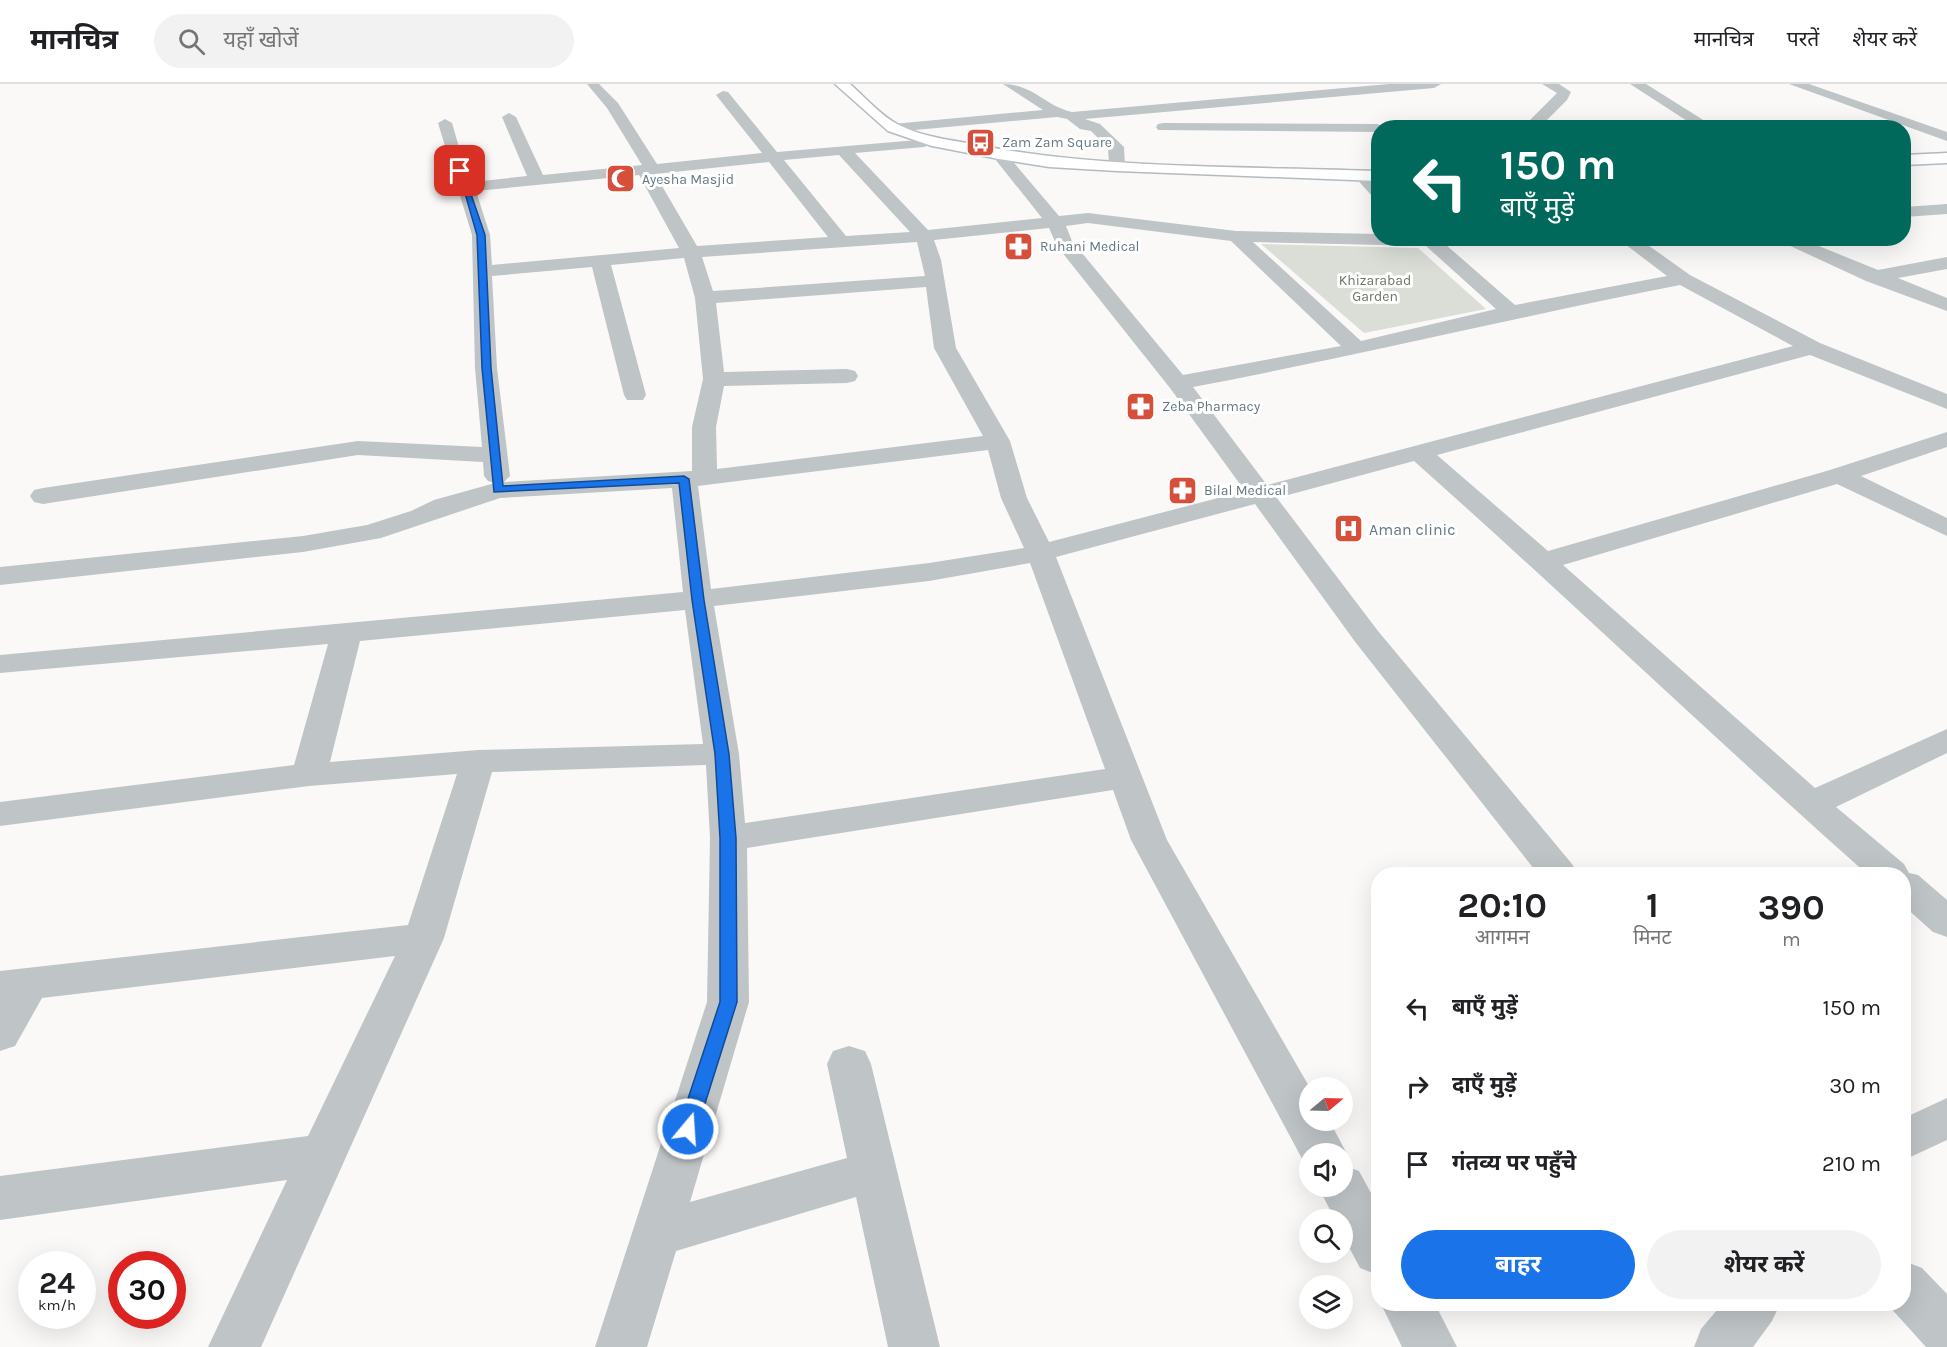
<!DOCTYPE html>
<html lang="hi">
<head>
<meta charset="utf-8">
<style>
  :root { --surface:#fff; --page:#f2f2f2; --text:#202124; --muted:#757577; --line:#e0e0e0; --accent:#1a73e8 }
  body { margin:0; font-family:Karla,"Noto Sans Devanagari",sans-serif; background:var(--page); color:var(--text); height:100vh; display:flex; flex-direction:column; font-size:22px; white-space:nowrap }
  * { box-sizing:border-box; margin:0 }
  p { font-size:20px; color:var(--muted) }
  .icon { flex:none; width:33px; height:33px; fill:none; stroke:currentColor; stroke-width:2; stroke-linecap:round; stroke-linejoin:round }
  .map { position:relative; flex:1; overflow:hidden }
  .drawer { position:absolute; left:1371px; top:783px; width:540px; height:444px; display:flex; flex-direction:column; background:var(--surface); border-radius:24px; box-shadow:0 6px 24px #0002 }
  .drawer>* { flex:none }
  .top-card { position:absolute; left:1371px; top:36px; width:540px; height:126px; border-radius:24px; box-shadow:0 6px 24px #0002; background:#00695c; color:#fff; overflow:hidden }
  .needle { width:39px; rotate:71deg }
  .controls { position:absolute; left:1299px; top:993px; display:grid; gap:12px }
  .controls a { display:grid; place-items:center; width:54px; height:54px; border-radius:50%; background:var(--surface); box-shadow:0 6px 24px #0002; font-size:30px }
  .speed { position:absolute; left:18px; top:1167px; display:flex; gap:12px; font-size:30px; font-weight:700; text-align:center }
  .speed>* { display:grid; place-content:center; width:78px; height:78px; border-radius:50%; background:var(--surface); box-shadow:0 6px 24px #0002; line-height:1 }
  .speed small { font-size:15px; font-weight:400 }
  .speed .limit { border:9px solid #d22; background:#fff; color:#111 }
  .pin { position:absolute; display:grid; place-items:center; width:51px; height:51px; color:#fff; margin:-26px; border-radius:12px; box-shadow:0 3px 9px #0006 }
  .me { position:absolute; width:66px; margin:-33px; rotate:18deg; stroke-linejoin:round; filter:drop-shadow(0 0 4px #0008) }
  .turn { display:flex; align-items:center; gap:21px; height:126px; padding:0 30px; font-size:27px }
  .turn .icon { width:78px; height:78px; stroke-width:2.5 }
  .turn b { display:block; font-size:42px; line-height:51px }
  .eta { display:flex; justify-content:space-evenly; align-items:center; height:102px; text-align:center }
  .eta b { font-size:36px; font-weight:700; line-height:42px }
  .cta { display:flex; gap:12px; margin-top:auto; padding:12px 30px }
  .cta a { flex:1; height:69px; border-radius:36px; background:var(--accent); color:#fff; font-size:24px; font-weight:700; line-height:69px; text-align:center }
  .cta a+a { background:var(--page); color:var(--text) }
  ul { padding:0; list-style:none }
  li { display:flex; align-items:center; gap:18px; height:78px; padding:0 30px }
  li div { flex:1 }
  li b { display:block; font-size:22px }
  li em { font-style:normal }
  header { display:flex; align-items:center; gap:36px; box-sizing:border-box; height:84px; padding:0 30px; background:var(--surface); border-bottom:2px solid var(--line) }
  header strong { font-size:28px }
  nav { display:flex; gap:33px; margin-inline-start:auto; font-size:21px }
  .search { width:420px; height:54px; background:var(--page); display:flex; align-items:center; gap:15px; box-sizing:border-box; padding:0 21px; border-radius:33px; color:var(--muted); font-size:22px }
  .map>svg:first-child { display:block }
  .green { fill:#daded7 }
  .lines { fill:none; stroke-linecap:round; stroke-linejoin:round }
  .secondary-casing { stroke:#b4babe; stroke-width:3 }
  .minor { fill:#bfc4c7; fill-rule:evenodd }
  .secondary { fill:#fff; fill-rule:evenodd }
  .route { fill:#1a73e8; stroke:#114b97; stroke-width:1.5 }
  .labels { text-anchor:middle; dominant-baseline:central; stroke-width:6; stroke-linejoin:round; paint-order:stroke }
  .far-poi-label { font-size:14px; fill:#667880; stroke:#fff; text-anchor:start }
  .far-park-label { font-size:14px; fill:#6b7965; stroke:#fff }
  .poi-label { font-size:16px; fill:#667880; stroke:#fff; text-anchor:start }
</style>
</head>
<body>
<header>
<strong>मानचित्र</strong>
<div class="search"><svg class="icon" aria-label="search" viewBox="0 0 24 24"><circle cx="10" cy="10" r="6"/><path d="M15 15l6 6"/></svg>यहाँ खोजें</div>
<nav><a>मानचित्र</a><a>परतें</a><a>शेयर करें</a></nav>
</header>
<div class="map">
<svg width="1947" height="1263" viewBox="0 0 1947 1263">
  <rect width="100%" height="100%" fill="#faf9f8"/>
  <path class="green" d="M1261 160 1418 164 1486 225 1364 249Z"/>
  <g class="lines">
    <defs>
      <path id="secondary" d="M835 0H850C865 13 881 32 899 41 922 53 952 56 978 61 1106 86 1248 82 1378 87V97L1117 87 1049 83 999 75 932 62 888 47Z
        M1947 69V79L1904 81V71Z"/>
    </defs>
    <use href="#secondary" class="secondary-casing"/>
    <path class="minor" d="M587 0H599L618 19 657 80 762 69 716 11 723 7 728 8 777 68 929 55 932 58 929 61 924 63 855 69 928 146 1042 134 991 70 999 65 1004 67 1059 132 1088 129 1236 147 1378 150V154H1438L1515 221 1667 192 1617 154H1638L1690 191 1820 259 1947 310V325L1810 271 1437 371 1548 467 1830 386 1947 348V363L1861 392 1947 434V452L1837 400 1563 481 1815 704 1947 645V669L1836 723 1904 780 1909 789 1918 791 1947 816V853L1933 848 1904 822V790H1867C1715 655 1567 513 1414 377L1277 414 1378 547 1572 780 1578 790H1538L1356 559 1255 420 1056 473 1167 756 1310 1004V1036H1329L1347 1070 1342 1080V1070H1310V1085L1307 1084 1131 756 1113 706 747 764 749 918 690 1118 847 1074 827 980 833 967 849 962 865 967 871 980 940 1263H888L856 1113 676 1167 647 1263H595L707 918 710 754 706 681 492 688 444 854 261 1263H208L287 1096 0 1136V1092L308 1052 395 872 42 914 15 962 0 967V887L408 841 457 690 309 702 0 742V718L294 681 328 560 0 589V571L683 508 672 404 500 414 381 454 303 468 0 501V483L303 452 367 441 411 427 434 416 495 399 488 397 484 392 483 378 358 371 43 420 34 418 30 412 34 406 43 404 358 357 482 363 475 284 472 151 438 39 445 35 452 39 461 70 473 98 527 92 502 33 509 29 516 33 543 91 642 81 607 24ZM839 71 910 148 846 152 784 76ZM769 78 828 153 697 162 655 90ZM639 91 679 164 492 181 490 151 476 107ZM1088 139 1231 157 1341 262 1183 291 1072 157 1066 142ZM1049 144 1057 162 1170 304 1245 407 1049 458 1027 414 1010 357 956 264 941 176 934 156ZM917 158 925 192 713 207 702 173ZM1253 158 1426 162 1496 225 1361 257ZM684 174 695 214 703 295 692 343V387L504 398 510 392 497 284 492 192 592 183 624 311 627 316H643L646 311 611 181ZM1680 201 1793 262 1267 401 1193 303C1356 272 1517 233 1680 201ZM926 203 934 264 983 352 717 385 716 343 724 302 847 299 855 297 858 292 855 287 847 285 724 288 716 219ZM988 366 1001 414 1024 464 929 479 711 505 698 402ZM1030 479 1105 685 745 739 739 670 714 522 929 497ZM685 526 703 660 478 666 330 678 360 557Z
      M1003 0C1033 0 1045 22 1072 28L1389 0H1441L1434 4 1085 35 1100 40 1124 63 1125 82 1117 87 1109 82 1108 64 1091 47 1080 45 1067 35 1057 33 893 48 886 44 893 40 1043 26Z
      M1542 0H1559L1571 8 1567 16 1539 44H1390L1397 40 1528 38 1557 9Z
      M1630 0H1646L1716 44H1698Z
      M1789 0H1809L1947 48V57Z
      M1163 39 1378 40 1385 44H1378V48L1158 46 1156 43 1158 40Z
      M1362 87 1368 89 1378 99V113L1372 112 1354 92Z
      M1947 120V130L1904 133V123Z
      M1773 154H1799L1878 186 1947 173V185L1898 194 1947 214V227L1866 197Z
      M1947 1014V1056L1904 1076V1034Z
      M1342 1081 1359 1087 1378 1122V1191L1360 1184 1342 1150V1136H1335L1318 1102H1342Z
      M1904 1177 1922 1184 1947 1210V1263H1926L1887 1220H1904Z
      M1381 1220H1435L1457 1263H1402Z
      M1722 1220H1780L1772 1237 1753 1263H1694L1701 1245Z"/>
    <use href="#secondary" class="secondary"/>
  </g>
  <path class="route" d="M458 85 463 87 485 151 491 284 503 402 684 392 689 395 704 516 729 670 736 754 737 918 697 1045 694 1051 688 1053 681 1051 678 1045 720 918V754L715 670 692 516 679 399 494 408 482 284 477 151Z"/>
  <defs>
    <symbol id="bus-square" viewBox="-11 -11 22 22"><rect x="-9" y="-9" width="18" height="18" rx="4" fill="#d64f3b" stroke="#fff"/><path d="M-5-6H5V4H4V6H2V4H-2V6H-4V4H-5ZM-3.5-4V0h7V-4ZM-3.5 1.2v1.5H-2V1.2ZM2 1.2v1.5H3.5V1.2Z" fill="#fff"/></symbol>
    <symbol id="mosque-square" viewBox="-11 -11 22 22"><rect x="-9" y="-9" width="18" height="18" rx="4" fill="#d64f3b" stroke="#fff"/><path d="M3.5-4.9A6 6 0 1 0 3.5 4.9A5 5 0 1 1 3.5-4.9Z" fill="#fff"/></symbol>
    <symbol id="pharmacy-square" viewBox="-11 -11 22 22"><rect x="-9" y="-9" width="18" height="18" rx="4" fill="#d64f3b" stroke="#fff"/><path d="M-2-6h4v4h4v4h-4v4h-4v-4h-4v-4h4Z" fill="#fff"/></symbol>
    <symbol id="hospital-square" viewBox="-11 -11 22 22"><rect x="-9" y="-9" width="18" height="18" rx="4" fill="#d64f3b" stroke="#fff"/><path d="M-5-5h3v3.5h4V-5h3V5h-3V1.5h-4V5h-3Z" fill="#fff"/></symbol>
  </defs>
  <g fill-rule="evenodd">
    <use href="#bus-square" x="964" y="42" width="33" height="33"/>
    <use href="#mosque-square" x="604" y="78" width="33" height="33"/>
    <use href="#pharmacy-square" x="1002" y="146" width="33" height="33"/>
    <use href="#pharmacy-square" x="1124" y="306" width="33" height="33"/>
    <use href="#pharmacy-square" x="1166" y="390" width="33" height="33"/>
    <use href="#hospital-square" x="1332" y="428" width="33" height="33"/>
  </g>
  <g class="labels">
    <g class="far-poi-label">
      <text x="1002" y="58">Zam Zam Square</text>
      <text x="642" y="95">Ayesha Masjid</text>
      <text x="1040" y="162">Ruhani Medical</text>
      <text x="1162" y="322">Zeba Pharmacy</text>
      <text x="1204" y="406">Bilal Medical</text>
    </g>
    <g class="far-park-label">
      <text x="1375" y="196">Khizarabad<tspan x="1375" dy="16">Garden</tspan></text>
    </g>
    <g class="poi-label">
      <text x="1369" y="445">Aman clinic</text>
    </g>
  </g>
</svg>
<div class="controls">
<a><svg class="needle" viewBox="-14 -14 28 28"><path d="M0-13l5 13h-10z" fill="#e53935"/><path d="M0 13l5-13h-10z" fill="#757577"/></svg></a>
<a><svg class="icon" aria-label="sound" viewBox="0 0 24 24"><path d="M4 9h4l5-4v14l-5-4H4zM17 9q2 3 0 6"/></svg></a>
<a><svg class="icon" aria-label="search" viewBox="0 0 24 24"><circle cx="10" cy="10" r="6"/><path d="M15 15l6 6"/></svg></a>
<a><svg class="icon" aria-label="layers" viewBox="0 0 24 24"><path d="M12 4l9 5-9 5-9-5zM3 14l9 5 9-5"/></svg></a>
</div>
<div class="speed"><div>24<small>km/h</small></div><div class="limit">30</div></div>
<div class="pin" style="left:460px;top:87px;background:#d93025"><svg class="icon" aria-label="arrive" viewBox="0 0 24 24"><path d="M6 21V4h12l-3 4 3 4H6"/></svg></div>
<svg class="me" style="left:688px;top:1045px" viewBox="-20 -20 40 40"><circle r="17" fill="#1a73e8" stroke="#fff" stroke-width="3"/><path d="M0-11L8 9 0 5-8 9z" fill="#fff"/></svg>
<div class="top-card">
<div class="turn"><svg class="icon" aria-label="left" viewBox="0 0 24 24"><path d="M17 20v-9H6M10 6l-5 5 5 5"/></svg><div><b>150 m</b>बाएँ मुड़ें</div></div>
</div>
<section class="drawer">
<div class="eta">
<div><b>20:10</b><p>आगमन</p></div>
<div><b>1</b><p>मिनट</p></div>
<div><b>390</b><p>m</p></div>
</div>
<ul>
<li><svg class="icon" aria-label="left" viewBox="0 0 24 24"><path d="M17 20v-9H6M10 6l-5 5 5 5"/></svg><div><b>बाएँ मुड़ें</b></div><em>150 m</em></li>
<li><svg class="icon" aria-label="right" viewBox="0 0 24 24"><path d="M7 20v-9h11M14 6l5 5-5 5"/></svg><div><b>दाएँ मुड़ें</b></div><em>30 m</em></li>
<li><svg class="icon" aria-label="arrive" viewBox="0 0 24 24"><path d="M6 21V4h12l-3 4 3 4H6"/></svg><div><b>गंतव्य पर पहुँचे</b></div><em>210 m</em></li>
</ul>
<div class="cta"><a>बाहर</a><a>शेयर करें</a></div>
</section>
</div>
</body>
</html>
